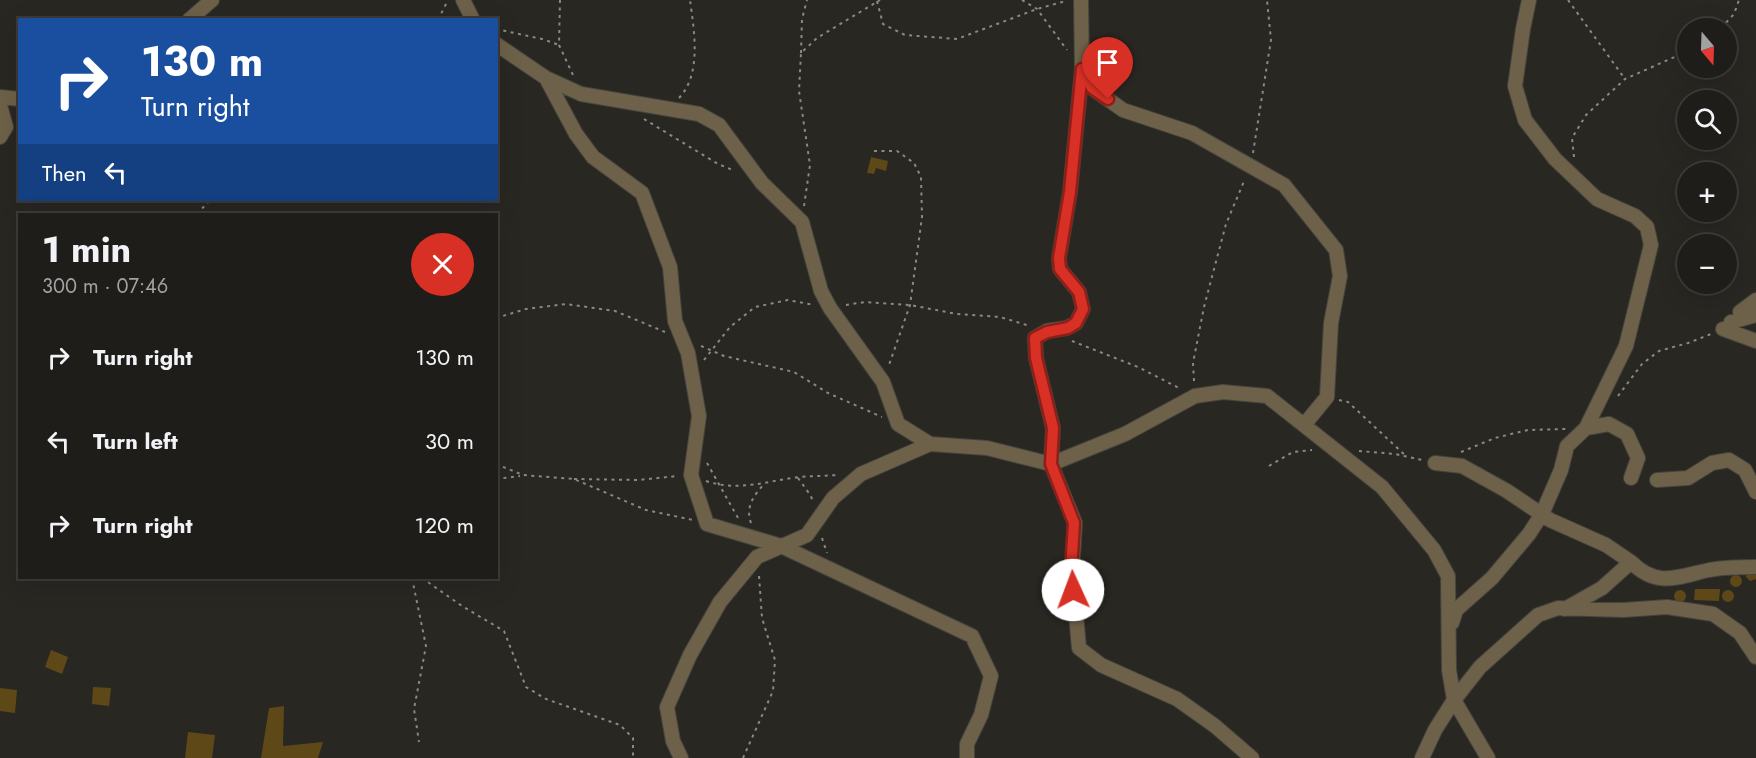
<!DOCTYPE html>
<html lang="en">
<head>
<meta charset="utf-8">
<style>
  :root { --surface:#1f1d1a; --page:#272623; --text:#f1f3f6; --muted:#a1a2a2; --line:#3c3b39 }
  body { margin:0; font-family:Jost,sans-serif; background:var(--page); color:var(--text); height:100vh; display:flex; flex-direction:column; font-size:22px; white-space:nowrap }
  * { box-sizing:border-box; margin:0 }
  p { font-size:20px; color:var(--muted) }
  .icon { flex:none; width:33px; height:33px; fill:none; stroke:currentColor; stroke-width:2; stroke-linecap:round; stroke-linejoin:round }
  .map { position:relative; flex:1; overflow:hidden }
  .side { position:absolute; left:18px; top:213px; width:480px; height:366px; display:flex; flex-direction:column; background:var(--surface); border-radius:0px; box-shadow:0 6px 24px #0002,0 0 0 2px var(--line) }
  .side>* { flex:none }
  .guide { position:absolute; left:18px; top:18px; width:480px; height:183px; border-radius:0px; box-shadow:0 6px 24px #0002,0 0 0 2px var(--line); background:#1a4fa0; color:#fff; overflow:hidden }
  .needle { width:39px; rotate:161deg }
  .controls { position:absolute; left:1677px; top:18px; display:grid; gap:12px }
  .controls a { display:grid; place-items:center; width:60px; height:60px; border-radius:50%; background:var(--surface); box-shadow:0 6px 24px #0002,0 0 0 2px var(--line); font-size:30px }
  .pin { position:absolute; display:grid; place-items:center; width:51px; height:51px; color:#fff; margin:-62px -26px; border-radius:50% 50% 50% 0; rotate:-45deg; box-shadow:0 0 6px #0007 }
  .pin .icon { rotate:45deg }
  .me { position:absolute; width:66px; margin:-33px; rotate:358deg; stroke-linejoin:round; filter:drop-shadow(0 0 4px #0008) }
  .turn { display:flex; align-items:center; gap:21px; height:126px; padding:0 24px; font-size:27px }
  .turn .icon { width:78px; height:78px; stroke-width:2.5 }
  .turn b { display:block; font-size:42px; line-height:51px }
  .then { display:flex; align-items:center; height:57px; padding:0 24px; background:#0003; gap:12px; font-size:22px }
  .round { display:grid; place-items:center; flex:none; width:63px; height:63px; border-radius:32px; background:var(--page) }
  .headline { display:flex; align-items:center; justify-content:space-between; height:102px; padding:0 24px }
  h1 { font-size:36px; font-weight:700; line-height:45px }
  ul { padding:0; list-style:none }
  li { display:flex; align-items:center; gap:18px; height:84px; padding:0 24px }
  li div { flex:1 }
  li b { display:block; font-size:22px }
  li em { font-style:normal }
  .map>svg:first-child { display:block }
  .building { fill:#5e4818 }
  .lines { fill:none; stroke-linecap:round; stroke-linejoin:round }
  .street-casing { stroke:#46443f; stroke-width:16 }
  .path { stroke:#8a8985; stroke-width:2; stroke-dasharray:3 4.5; stroke-linecap:butt }
  .street { stroke:#6e6149; stroke-width:14 }
  .route-casing { stroke:#8d1f18; stroke-width:15 }
  .route { stroke:#d93025; stroke-width:10 }
</style>
</head>
<body>
<div class="map">
<svg width="1756" height="758" viewBox="0 0 1756 758">
  <rect width="100%" height="100%" fill="#292722"/>
  <path class="building" d="M871 157 888 161 886 171 876 168 874 174 867 173Z
    M1756 570V579L1750 581 1746 577V572Z
    M1730 581a6 6 0 1 1 12 0a6 6 0 1 1-12 0Z
    M1695 589H1720L1719 601 1694 600Z
    M1674 596a6 6 0 1 1 12 0a6 6 0 1 1-12 0Z
    M1722 596a6 6 0 1 1 12 0a6 6 0 1 1-12 0Z
    M51 650 68 657 62 674 45 667Z
    M93 687 111 688 109 706 92 704Z
    M0 688 17 690 15 713 0 711Z
    M284 706 283 746 323 742 318 758H261L269 708Z
    M188 732 215 735 212 758H185Z"/>
  <g class="lines">
    <defs>
      <path id="street" d="M463 0 473 20
        M1081 0 1082 69 1092 88 1123 110 1192 133 1284 185 1336 250 1340 276 1331 323 1327 397 1304 425
        M1529 0 1523 29 1515 86 1525 120 1555 159 1597 199 1635 216 1647 227 1651 245 1626 346 1586 428
        M189 20 212 0
        M496 44 546 78 581 94 699 114 719 125 762 183 802 222 821 291 830 308 883 382 898 424 930 444 987 448 1051 464 1075 523 1072 570 1079 648 1101 665 1177 699 1215 726 1252 758
        M1082 69 1070 192 1059 258 1060 269 1079 292 1083 309 1076 323 1067 328 1047 331 1035 338 1036 358 1053 428 1051 464 1125 434 1195 396 1223 392 1267 396 1382 487 1434 550 1448 576 1449 670 1454 700 1488 758
        M546 78 576 134 593 157 642 193 670 267 675 321 688 353 699 416 691 475 707 524 781 546 972 636 991 676 981 715 967 744V758
        M0 97 20 99
        M0 105 6 127 0 137
        M1740 312 1756 300
        M1731 322 1756 315
        M1723 329 1756 341
        M1435 463 1462 466 1507 491 1550 520 1606 545 1631 562 1602 588 1565 609
        M1657 480 1688 478 1712 463 1729 460 1745 470 1756 492
        M1631 562C1657 588 1677 577 1709 570 1725 567 1740 567 1756 567
        M1452 623 1456 610 1492 578 1529 534 1542 514 1561 470 1567 446 1586 428 1609 424 1627 434 1638 458 1631 478
        M681 758 673 741 667 707 690 655 720 602 757 557 807 535 833 498 861 474 930 444
        M1422 758 1435 730 1454 700 1480 667 1538 615 1558 608 1623 610 1667 607 1713 614 1740 633 1756 657"/>
    </defs>
    <use href="#street" class="street-casing"/>
    <path class="path" d="M560 0 559 45 573 75
      M1022 0 1037 9 1067 50
      M1568 0 1625 79
      M877 1 883 24 905 35 957 39 1037 9 1066 1
      M438 20 448 0
      M1721 28 1734 14 1739 0
      M496 29 542 39 559 45
      M801 53 802 19 807 0
      M679 98C702 74 694 30 690 0
      M644 119 718 164 735 171
      M874 151H897L914 163 921 177 922 217 910 305 889 365
      M1253 153 1271 40 1267 0
      M1574 157 1572 138 1586 115 1625 79 1688 51
      M804 206 810 165 799 91 801 53 817 38 880 0
      M197 214 210 200
      M846 305 865 302 910 305 957 314 1000 317 1030 326
      M496 318 526 309 566 304 615 311 665 332
      M1072 341 1138 367 1179 388
      M701 346 724 356 794 372 828 393 882 417
      M704 360 730 327 755 307 788 300 814 305
      M1194 381 1193 363 1204 307 1226 224 1245 179
      M1618 396 1642 364 1659 351 1688 343 1711 334
      M1339 400 1348 402 1407 457
      M1359 451 1395 454 1422 460
      M1461 452 1495 438 1528 430 1566 429
      M707 463 738 518
      M496 464 523 475 574 479 646 510 693 520
      M1269 466 1293 452 1312 450
      M798 478 811 496 813 503
      M496 479 520 476
      M574 479 638 480 678 476
      M706 481C738 492 767 481 799 477 812 476 824 476 837 475
      M751 523C745 507 754 495 765 483
      M822 538 827 553
      M412 578 426 646 414 709 419 742
      M422 578 462 606 504 631 526 687 546 699 620 725 633 738V758
      M743 758 773 691 775 660 762 618 759 576"/>
    <use href="#street" class="street"/>
  </g>
  <g class="lines">
    <defs>
      <path id="route" d="M1073 590 1071 570 1074 523 1051 464 1053 428 1036 358 1035 338 1047 332 1068 328 1076 323 1083 309 1079 292 1060 269 1059 258 1070 192 1082 69 1092 88 1108 99"/>
    </defs>
    <use href="#route" class="route-casing"/>
    <use href="#route" class="route"/>
  </g>
</svg>
<div class="controls">
<a><svg class="needle" viewBox="-14 -14 28 28"><path d="M0-13l5 13h-10z" fill="#e53935"/><path d="M0 13l5-13h-10z" fill="#a1a2a2"/></svg></a>
<a><svg class="icon" aria-label="search" viewBox="0 0 24 24"><circle cx="10" cy="10" r="6"/><path d="M15 15l6 6"/></svg></a>
<a>+</a>
<a>−</a>
</div>
<div class="pin" style="left:1108px;top:99px;background:#d93025"><svg class="icon" aria-label="arrive" viewBox="0 0 24 24"><path d="M6 21V4h12l-3 4 3 4H6"/></svg></div>
<svg class="me" style="left:1073px;top:590px" viewBox="-20 -20 40 40"><circle r="19" fill="#fff"/><path d="M0-13L10 11 0 6-10 11z" fill="#d93025"/></svg>
<div class="guide">
<div class="turn"><svg class="icon" aria-label="right" viewBox="0 0 24 24"><path d="M7 20v-9h11M14 6l5 5-5 5"/></svg><div><b>130 m</b>Turn right</div></div>
<div class="then">Then<svg class="icon" aria-label="left" viewBox="0 0 24 24"><path d="M17 20v-9H6M10 6l-5 5 5 5"/></svg></div>
</div>
<section class="side">
<div class="headline"><div><h1>1 min</h1><p>300 m · 07:46</p></div><a class="round" style="background:#d93025;color:#fff"><svg class="icon" aria-label="close" viewBox="0 0 24 24"><path d="M6 6l12 12M18 6L6 18"/></svg></a></div>
<ul>
<li><svg class="icon" aria-label="right" viewBox="0 0 24 24"><path d="M7 20v-9h11M14 6l5 5-5 5"/></svg><div><b>Turn right</b></div><em>130 m</em></li>
<li><svg class="icon" aria-label="left" viewBox="0 0 24 24"><path d="M17 20v-9H6M10 6l-5 5 5 5"/></svg><div><b>Turn left</b></div><em>30 m</em></li>
<li><svg class="icon" aria-label="right" viewBox="0 0 24 24"><path d="M7 20v-9h11M14 6l5 5-5 5"/></svg><div><b>Turn right</b></div><em>120 m</em></li>
</ul>
</section>
</div>
</body>
</html>
